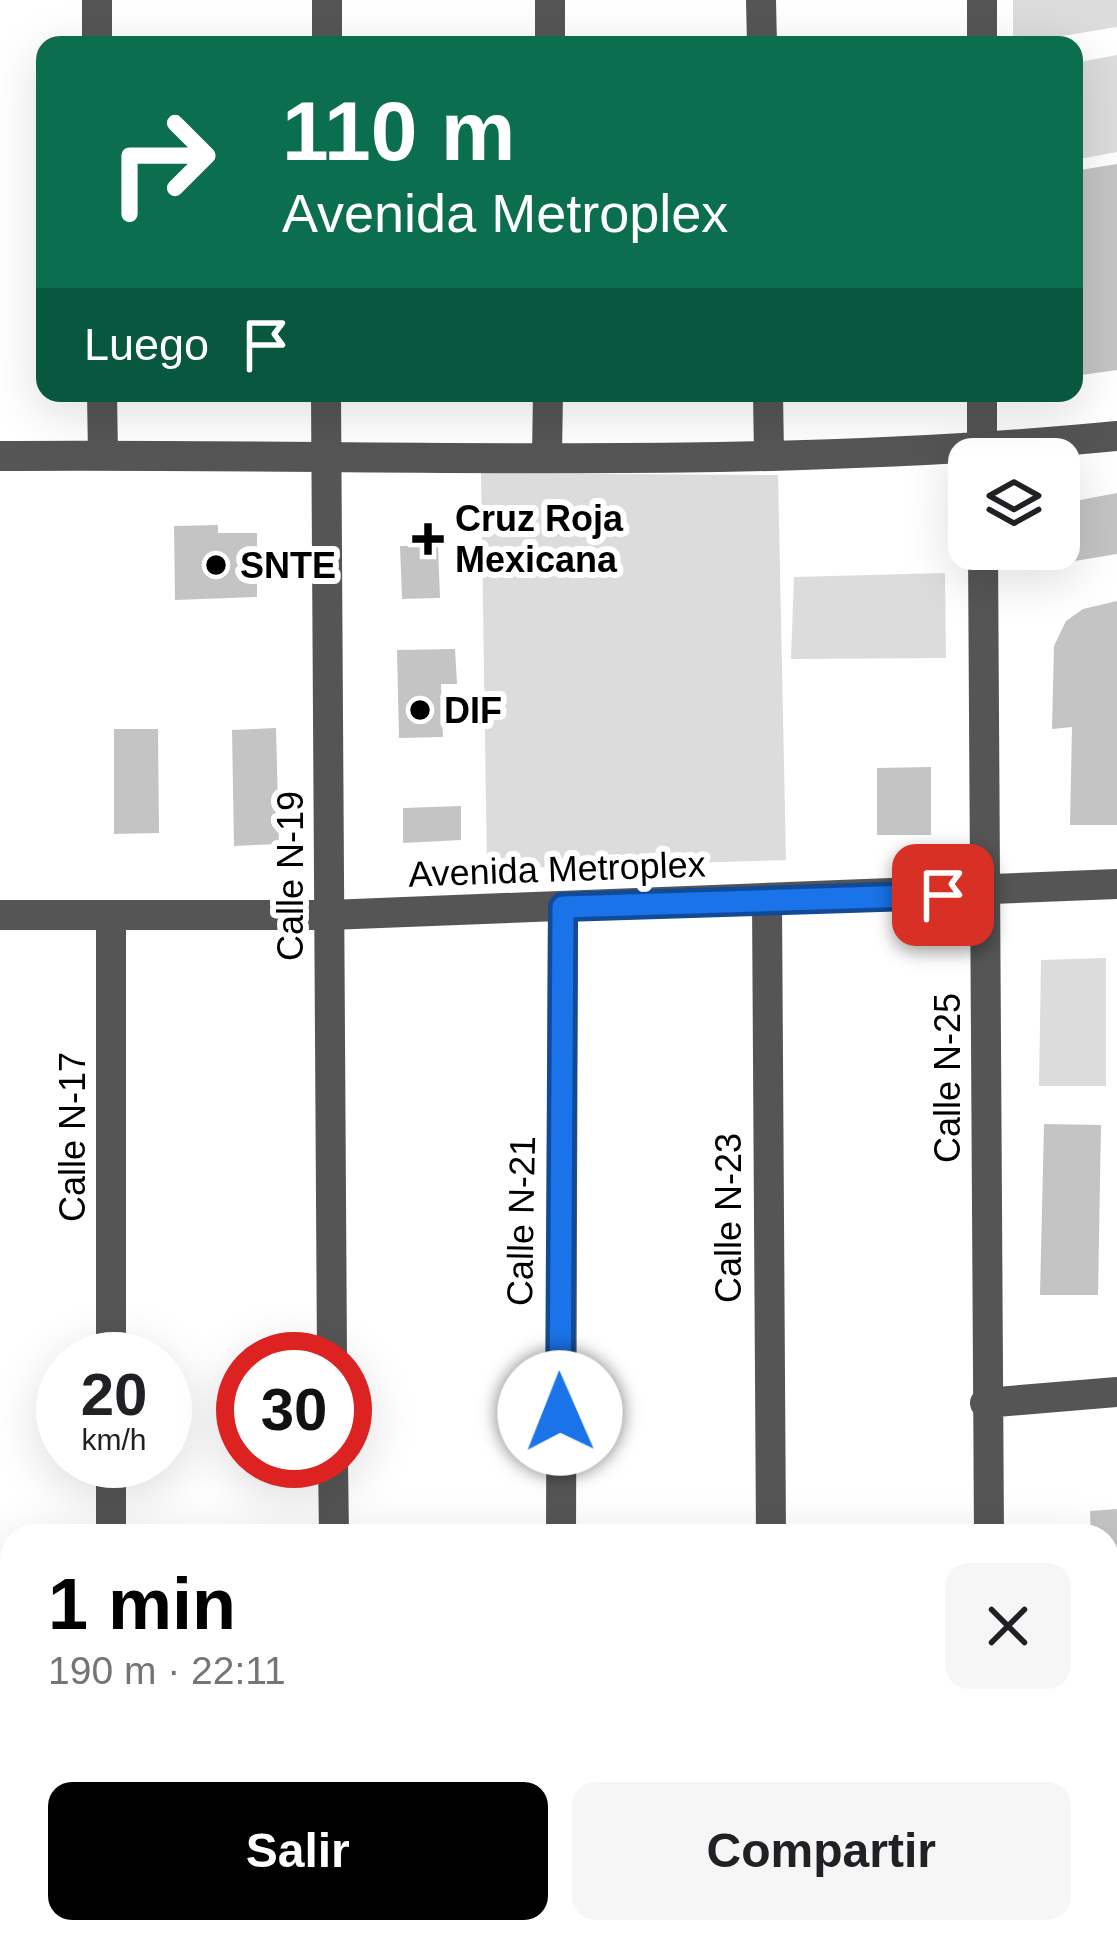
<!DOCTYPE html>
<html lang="es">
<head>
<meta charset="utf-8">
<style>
  :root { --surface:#fff; --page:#f6f6f6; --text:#202124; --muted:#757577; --accent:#000 }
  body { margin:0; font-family:Arial,sans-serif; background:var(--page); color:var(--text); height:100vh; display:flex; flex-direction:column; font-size:45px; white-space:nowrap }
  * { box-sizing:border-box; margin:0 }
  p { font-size:39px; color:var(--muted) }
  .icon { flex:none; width:66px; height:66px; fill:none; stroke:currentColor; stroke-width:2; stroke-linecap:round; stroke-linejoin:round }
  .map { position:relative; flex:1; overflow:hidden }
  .panel { position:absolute; left:0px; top:1524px; width:1119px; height:420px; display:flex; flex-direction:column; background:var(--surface); border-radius:36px 36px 0 0; box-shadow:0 12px 48px #0002 }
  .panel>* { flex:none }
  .guide { position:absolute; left:36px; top:36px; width:1047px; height:366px; border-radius:24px; box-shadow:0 12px 48px #0002; background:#0b6e4f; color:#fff; overflow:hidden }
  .controls { position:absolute; left:948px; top:438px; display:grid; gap:24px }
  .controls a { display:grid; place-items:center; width:132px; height:132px; border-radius:24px; background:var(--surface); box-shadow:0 12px 48px #0002; font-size:60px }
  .speed { position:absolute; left:36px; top:1332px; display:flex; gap:24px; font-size:60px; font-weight:700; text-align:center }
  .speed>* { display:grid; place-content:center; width:156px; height:156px; border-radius:50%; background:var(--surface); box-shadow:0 12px 48px #0002; line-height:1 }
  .speed small { font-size:30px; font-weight:400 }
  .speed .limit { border:18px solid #d22; background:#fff; color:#111 }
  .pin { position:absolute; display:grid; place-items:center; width:102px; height:102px; color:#fff; margin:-51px; border-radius:24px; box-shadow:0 6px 18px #0006 }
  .me { position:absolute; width:132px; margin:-66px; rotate:359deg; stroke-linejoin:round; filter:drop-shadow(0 0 9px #0008) }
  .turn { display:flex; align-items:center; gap:42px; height:252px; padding:0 48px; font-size:54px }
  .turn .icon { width:156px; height:156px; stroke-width:2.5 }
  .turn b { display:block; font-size:84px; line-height:102px }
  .then { display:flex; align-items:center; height:114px; padding:0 48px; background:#0003; gap:24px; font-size:45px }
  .round { display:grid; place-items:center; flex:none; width:126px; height:126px; border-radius:24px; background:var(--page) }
  .overview { display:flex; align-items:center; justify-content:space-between; height:204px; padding:0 48px }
  h1 { font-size:72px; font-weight:600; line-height:90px; color:var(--accent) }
  .primary-button { display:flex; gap:24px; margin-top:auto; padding:24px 48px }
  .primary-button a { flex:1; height:138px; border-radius:24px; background:var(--accent); color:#fff; font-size:48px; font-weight:600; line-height:138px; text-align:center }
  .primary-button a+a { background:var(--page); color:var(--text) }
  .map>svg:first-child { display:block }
  .green { fill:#dcdcdc }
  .building { fill:#c4c4c4 }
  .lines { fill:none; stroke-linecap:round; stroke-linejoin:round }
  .minor { stroke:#555; stroke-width:30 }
  .route-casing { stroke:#114b97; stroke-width:30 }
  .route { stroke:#1a73e8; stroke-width:21 }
  .poi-dot { fill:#000; stroke:#fff; stroke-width:4.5 }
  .labels { text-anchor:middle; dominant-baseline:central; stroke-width:12; stroke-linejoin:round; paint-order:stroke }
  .poi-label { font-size:36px; font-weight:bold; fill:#000; stroke:#fff; text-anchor:start }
  .street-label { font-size:36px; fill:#000; stroke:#fff }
</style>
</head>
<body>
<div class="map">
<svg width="1117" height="1944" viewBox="0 0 1117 1944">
  <rect width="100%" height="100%" fill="#fff"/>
  <path class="green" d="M1013 0H1117V27L1013 44Z
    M1117 55V152L1074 160V63Z
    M481 473 778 475 786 860 487 869Z
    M945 573 946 658 791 659 794 577Z
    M1106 958V1086H1039L1041 960Z"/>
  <path class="building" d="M1117 164V370L1074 376V171Z
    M1117 493V554L1026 569V549H1059V504Z
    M218 525V533H257V597L175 600 174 526Z
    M438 545 440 598 402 599 400 546Z
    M1117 601V825H1070L1072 727 1052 729 1054 646 1066 621 1083 609Z
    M455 649 457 684H441L443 737 399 738 397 650Z
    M276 728 279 844 234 846 232 730Z
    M114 729H158L159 833 114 834Z
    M931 767V835H877V768Z
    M461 806V840L403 843V808Z
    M1044 1124 1101 1125 1098 1295H1040Z
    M1117 1509V1766L1107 1767V1536H1091L1090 1511Z"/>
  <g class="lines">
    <path class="minor" d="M97 0V45
      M327 0V45
      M761 0 762 45
      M982 0V45
      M550 45V0
      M102 393 103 455
      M326 393 332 1359
      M768 393 769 455
      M982 393V459
      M547 455 548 393
      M0 456C372 453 747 472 1117 436
      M983 549 989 1536
      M767 901 771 1536
      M0 915H329L1117 884
      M111 915V1359
      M985 1403 1117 1392
      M333 1461 334 1536
      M111 1536V1461
      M561 1536 563 907
      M1107 1822 1117 1821
      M0 1830H12
      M112 1932V1944
      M339 1932V1944
      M775 1932V1944
      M563 1944V1932
      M995 1944V1932"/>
  </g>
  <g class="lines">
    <defs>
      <path id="route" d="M560 1413 563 907 943 895"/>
    </defs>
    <use href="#route" class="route-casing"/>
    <use href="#route" class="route"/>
  </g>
  <g class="poi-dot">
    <path d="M422 521h12v12h12v12h-12v12h-12v-12h-12v-12h12z"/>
    <circle cx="216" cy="565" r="12"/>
    <circle cx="420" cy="710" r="12"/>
  </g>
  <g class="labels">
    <g class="poi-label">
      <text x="455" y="518">Cruz Roja<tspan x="455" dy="41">Mexicana</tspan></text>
      <text x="240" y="565">SNTE</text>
      <text x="444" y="710">DIF</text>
    </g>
    <g class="street-label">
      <text transform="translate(557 869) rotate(-2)">Avenida Metroplex</text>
      <text transform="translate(290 876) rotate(-90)">Calle N-19</text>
      <text transform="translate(947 1078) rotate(-90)">Calle N-25</text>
      <text transform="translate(72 1137) rotate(-90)">Calle N-17</text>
      <text transform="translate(728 1218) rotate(-90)">Calle N-23</text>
      <text transform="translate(521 1221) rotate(-89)">Calle N-21</text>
    </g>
  </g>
</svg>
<div class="controls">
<a><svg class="icon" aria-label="layers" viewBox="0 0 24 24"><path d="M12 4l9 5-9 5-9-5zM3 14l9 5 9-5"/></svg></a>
</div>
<div class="speed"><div>20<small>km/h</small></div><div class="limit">30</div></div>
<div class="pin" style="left:943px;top:895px;background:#d93025"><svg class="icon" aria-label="arrive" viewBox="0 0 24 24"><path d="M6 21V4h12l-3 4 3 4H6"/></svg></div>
<svg class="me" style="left:560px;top:1413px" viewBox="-20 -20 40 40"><circle r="19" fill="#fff"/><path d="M0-13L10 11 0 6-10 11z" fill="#1a73e8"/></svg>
<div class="guide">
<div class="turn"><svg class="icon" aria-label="right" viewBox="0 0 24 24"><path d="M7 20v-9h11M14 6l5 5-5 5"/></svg><div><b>110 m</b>Avenida Metroplex</div></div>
<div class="then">Luego<svg class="icon" aria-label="arrive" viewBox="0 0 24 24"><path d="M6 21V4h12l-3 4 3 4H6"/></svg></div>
</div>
<section class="panel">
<div class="overview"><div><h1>1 min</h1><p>190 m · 22:11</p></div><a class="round"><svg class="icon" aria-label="close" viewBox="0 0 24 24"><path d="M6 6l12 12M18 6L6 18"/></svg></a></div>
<div class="primary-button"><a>Salir</a><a>Compartir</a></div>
</section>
</div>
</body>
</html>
